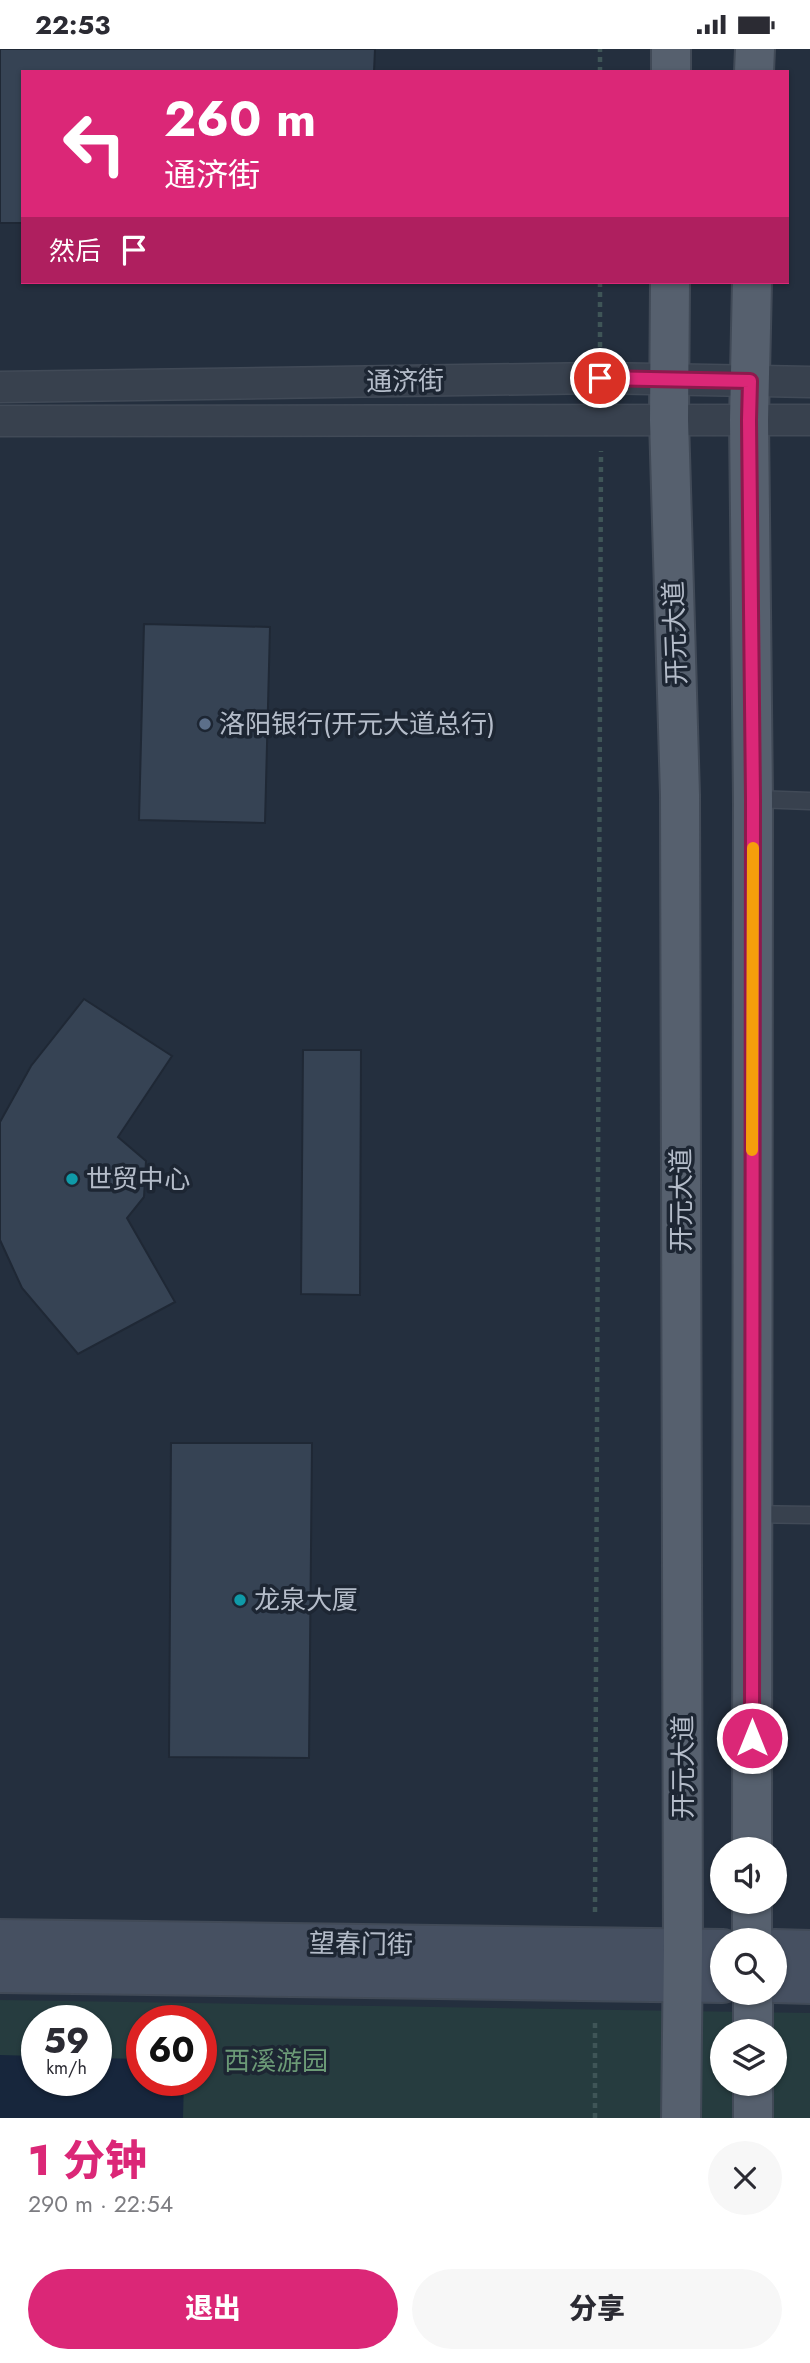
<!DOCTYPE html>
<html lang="zh">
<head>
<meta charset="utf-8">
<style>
  :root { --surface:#fff; --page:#f7f7f7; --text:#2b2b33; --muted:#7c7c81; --accent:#db2777 }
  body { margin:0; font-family:Jost,"Noto Sans SC",sans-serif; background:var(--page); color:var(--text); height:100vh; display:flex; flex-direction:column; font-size:26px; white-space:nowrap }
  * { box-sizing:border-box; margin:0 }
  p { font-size:23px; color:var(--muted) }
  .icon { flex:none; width:38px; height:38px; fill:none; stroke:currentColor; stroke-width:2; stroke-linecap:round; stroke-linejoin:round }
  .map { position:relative; height:2069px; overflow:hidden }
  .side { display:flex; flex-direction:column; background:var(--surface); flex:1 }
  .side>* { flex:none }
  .guide { position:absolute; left:21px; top:21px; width:768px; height:214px; border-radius:0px; box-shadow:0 2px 5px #0004; background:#db2777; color:#fff; overflow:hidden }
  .buttons { position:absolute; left:710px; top:1788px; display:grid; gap:14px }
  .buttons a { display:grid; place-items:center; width:77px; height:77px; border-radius:50%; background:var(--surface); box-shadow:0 2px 5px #0004; font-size:35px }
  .speed { position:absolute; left:21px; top:1956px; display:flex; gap:14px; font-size:35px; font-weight:700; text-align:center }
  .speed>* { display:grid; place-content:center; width:91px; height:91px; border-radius:50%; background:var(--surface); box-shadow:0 2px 5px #0004; line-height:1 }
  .speed small { font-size:18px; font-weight:400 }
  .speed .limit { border:10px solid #d22; background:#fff; color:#111 }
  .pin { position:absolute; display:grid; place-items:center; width:60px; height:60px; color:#fff; margin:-30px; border:4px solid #fff; border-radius:50%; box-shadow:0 2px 7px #0007 }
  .me { position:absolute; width:77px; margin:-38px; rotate:0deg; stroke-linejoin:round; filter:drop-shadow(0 0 5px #0008) }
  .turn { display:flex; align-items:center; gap:24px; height:147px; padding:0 28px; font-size:32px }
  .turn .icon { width:91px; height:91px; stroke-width:2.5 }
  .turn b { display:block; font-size:49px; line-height:60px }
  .then { display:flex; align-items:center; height:66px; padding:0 28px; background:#0003; gap:14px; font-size:26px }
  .round { display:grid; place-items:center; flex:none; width:74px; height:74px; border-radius:37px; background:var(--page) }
  .overview { display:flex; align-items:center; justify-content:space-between; height:119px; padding:0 28px }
  h1 { font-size:42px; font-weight:800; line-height:52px; color:var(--accent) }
  .button { display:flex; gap:14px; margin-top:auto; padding:14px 28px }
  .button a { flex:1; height:80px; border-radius:42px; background:var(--accent); color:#fff; font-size:28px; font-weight:800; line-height:80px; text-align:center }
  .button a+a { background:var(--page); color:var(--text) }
  .status { display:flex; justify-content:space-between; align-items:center; height:49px; padding:0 35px; background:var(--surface); direction:ltr }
  .status svg { height:19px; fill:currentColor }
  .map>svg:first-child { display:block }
  .green { fill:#263c3f; fill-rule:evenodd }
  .water { fill:#17263c }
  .building { fill:#364354; stroke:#1f2835; stroke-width:2 }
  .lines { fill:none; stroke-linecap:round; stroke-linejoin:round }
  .lane-casing { stroke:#414a57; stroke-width:19 }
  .street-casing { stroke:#414a57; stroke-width:33 }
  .secondary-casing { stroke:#414a57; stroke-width:42 }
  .primary-casing { stroke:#414a57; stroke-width:42 }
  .path { stroke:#3f5557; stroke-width:4.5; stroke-dasharray:5 5; stroke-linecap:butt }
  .lane { stroke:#38414e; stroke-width:16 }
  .street { stroke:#38414e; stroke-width:30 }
  .secondary { stroke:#465061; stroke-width:38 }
  .primary { stroke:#56606e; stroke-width:38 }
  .route-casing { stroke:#8e194d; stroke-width:18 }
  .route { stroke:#db2777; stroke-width:12 }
  .slow { stroke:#f59e0b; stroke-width:12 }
  .service-dot { fill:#5c6f8a; stroke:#1d2633; stroke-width:2.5 }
  .culture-dot { fill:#0f9aa8; stroke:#1d2633; stroke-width:2.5 }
  .labels { text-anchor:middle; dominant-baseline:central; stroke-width:7; stroke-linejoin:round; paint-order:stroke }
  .street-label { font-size:26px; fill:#b4bcc9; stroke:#1d2633 }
  .poi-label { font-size:26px; fill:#b4bcc9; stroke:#1d2633; text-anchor:start }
  .park-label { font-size:26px; fill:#6b9a76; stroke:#1d2633 }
</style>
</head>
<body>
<div class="status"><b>22:53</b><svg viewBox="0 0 49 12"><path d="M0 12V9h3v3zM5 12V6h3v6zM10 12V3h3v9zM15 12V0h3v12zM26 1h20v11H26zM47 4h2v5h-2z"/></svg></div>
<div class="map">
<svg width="810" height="2069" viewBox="0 0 810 2069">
  <rect width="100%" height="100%" fill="#242f3e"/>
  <path class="green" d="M0 1951 810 1964V2069H0ZM37 1972H96V2032H37ZM142 1972H201V2032H142ZM723 1983H775V2035H723Z"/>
  <path class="water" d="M0 2006 37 2007V2032H96V2009L142 2010V2032H184L183 2069H0Z"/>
  <path class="building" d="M0 0H375L374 23H23V174H0Z
    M144 575 270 578 265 774 139 771Z
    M84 950 172 1007 118 1088 146 1112 144 1148 127 1169 175 1253 78 1305 22 1239 0 1191V1073L31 1017Z
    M303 1001H361L360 1246 301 1245Z
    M171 1394H312L309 1709 169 1708Z"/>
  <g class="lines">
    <defs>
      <path id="lane" d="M753 750 810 752
        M751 1465 810 1466"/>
      <path id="street" d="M0 338 600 329 810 333
        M0 372 810 371"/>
      <path id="secondary" d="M0 1890 723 1900
        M775 1900 810 1901
        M0 1924 723 1934
        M775 1934 810 1935"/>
      <path id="primary" d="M671 23V0
        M754 23 755 0
        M670 233 669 371 680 746 683 1900 681 2069
        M752 233 749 371 753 750 752 1801
        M752 1853V1892
        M753 1944V1983
        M753 2035V2069"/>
    </defs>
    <use href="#lane" class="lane-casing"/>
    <use href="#street" class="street-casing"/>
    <use href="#secondary" class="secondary-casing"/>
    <use href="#primary" class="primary-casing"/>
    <path class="path" d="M600 23V0
      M600 298V233
      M595 1863 601 402
      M595 2069V1970"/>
    <use href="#lane" class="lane"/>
    <use href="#street" class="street"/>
    <use href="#secondary" class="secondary"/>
    <use href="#primary" class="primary"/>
  </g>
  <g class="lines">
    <defs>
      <path id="route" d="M600 329 750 332 749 371 753 750 752 1689"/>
    </defs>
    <use href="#route" class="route-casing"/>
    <use href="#route" class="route"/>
    <path class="slow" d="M752 1101 753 799"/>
  </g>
  <circle class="service-dot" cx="205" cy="675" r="7"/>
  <g class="culture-dot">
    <circle cx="72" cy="1130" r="7"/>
    <circle cx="240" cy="1551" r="7"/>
  </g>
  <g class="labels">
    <g class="street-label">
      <text transform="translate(405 332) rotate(-1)">通济街</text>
      <text transform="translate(675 584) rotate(-92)">开元大道</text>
      <text transform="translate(681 1151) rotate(-90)">开元大道</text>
      <text transform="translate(683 1718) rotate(-90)">开元大道</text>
      <text transform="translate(361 1895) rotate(1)">望春门街</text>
    </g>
    <g class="poi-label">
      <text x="219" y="675">洛阳银行(开元大道总行)</text>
      <text x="86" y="1130">世贸中心</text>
      <text x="254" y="1551">龙泉大厦</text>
    </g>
    <g class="park-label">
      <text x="276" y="2012">西溪游园</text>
    </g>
  </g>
</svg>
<div class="buttons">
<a><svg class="icon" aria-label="sound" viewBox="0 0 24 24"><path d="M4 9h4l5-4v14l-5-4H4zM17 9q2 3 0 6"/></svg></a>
<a><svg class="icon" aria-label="search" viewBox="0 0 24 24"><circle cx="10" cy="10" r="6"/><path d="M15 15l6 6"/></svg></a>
<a><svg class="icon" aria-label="layers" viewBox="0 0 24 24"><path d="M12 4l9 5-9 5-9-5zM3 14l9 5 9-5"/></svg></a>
</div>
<div class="speed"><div>59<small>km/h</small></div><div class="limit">60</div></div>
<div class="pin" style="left:600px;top:329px;background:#d93025"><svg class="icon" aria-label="arrive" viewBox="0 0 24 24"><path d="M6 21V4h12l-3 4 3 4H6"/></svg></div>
<svg class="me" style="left:752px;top:1689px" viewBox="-20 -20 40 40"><circle r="17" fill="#db2777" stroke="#fff" stroke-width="3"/><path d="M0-11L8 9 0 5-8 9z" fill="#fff"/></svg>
<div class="guide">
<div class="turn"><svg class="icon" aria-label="left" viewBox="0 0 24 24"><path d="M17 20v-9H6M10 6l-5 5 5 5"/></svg><div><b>260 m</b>通济街</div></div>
<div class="then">然后<svg class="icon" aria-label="arrive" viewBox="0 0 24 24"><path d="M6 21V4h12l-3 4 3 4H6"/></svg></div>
</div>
</div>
<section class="side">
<div class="overview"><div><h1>1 分钟</h1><p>290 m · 22:54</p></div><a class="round"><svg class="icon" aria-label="close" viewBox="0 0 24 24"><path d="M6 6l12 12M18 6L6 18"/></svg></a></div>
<div class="button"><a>退出</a><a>分享</a></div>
</section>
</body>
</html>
